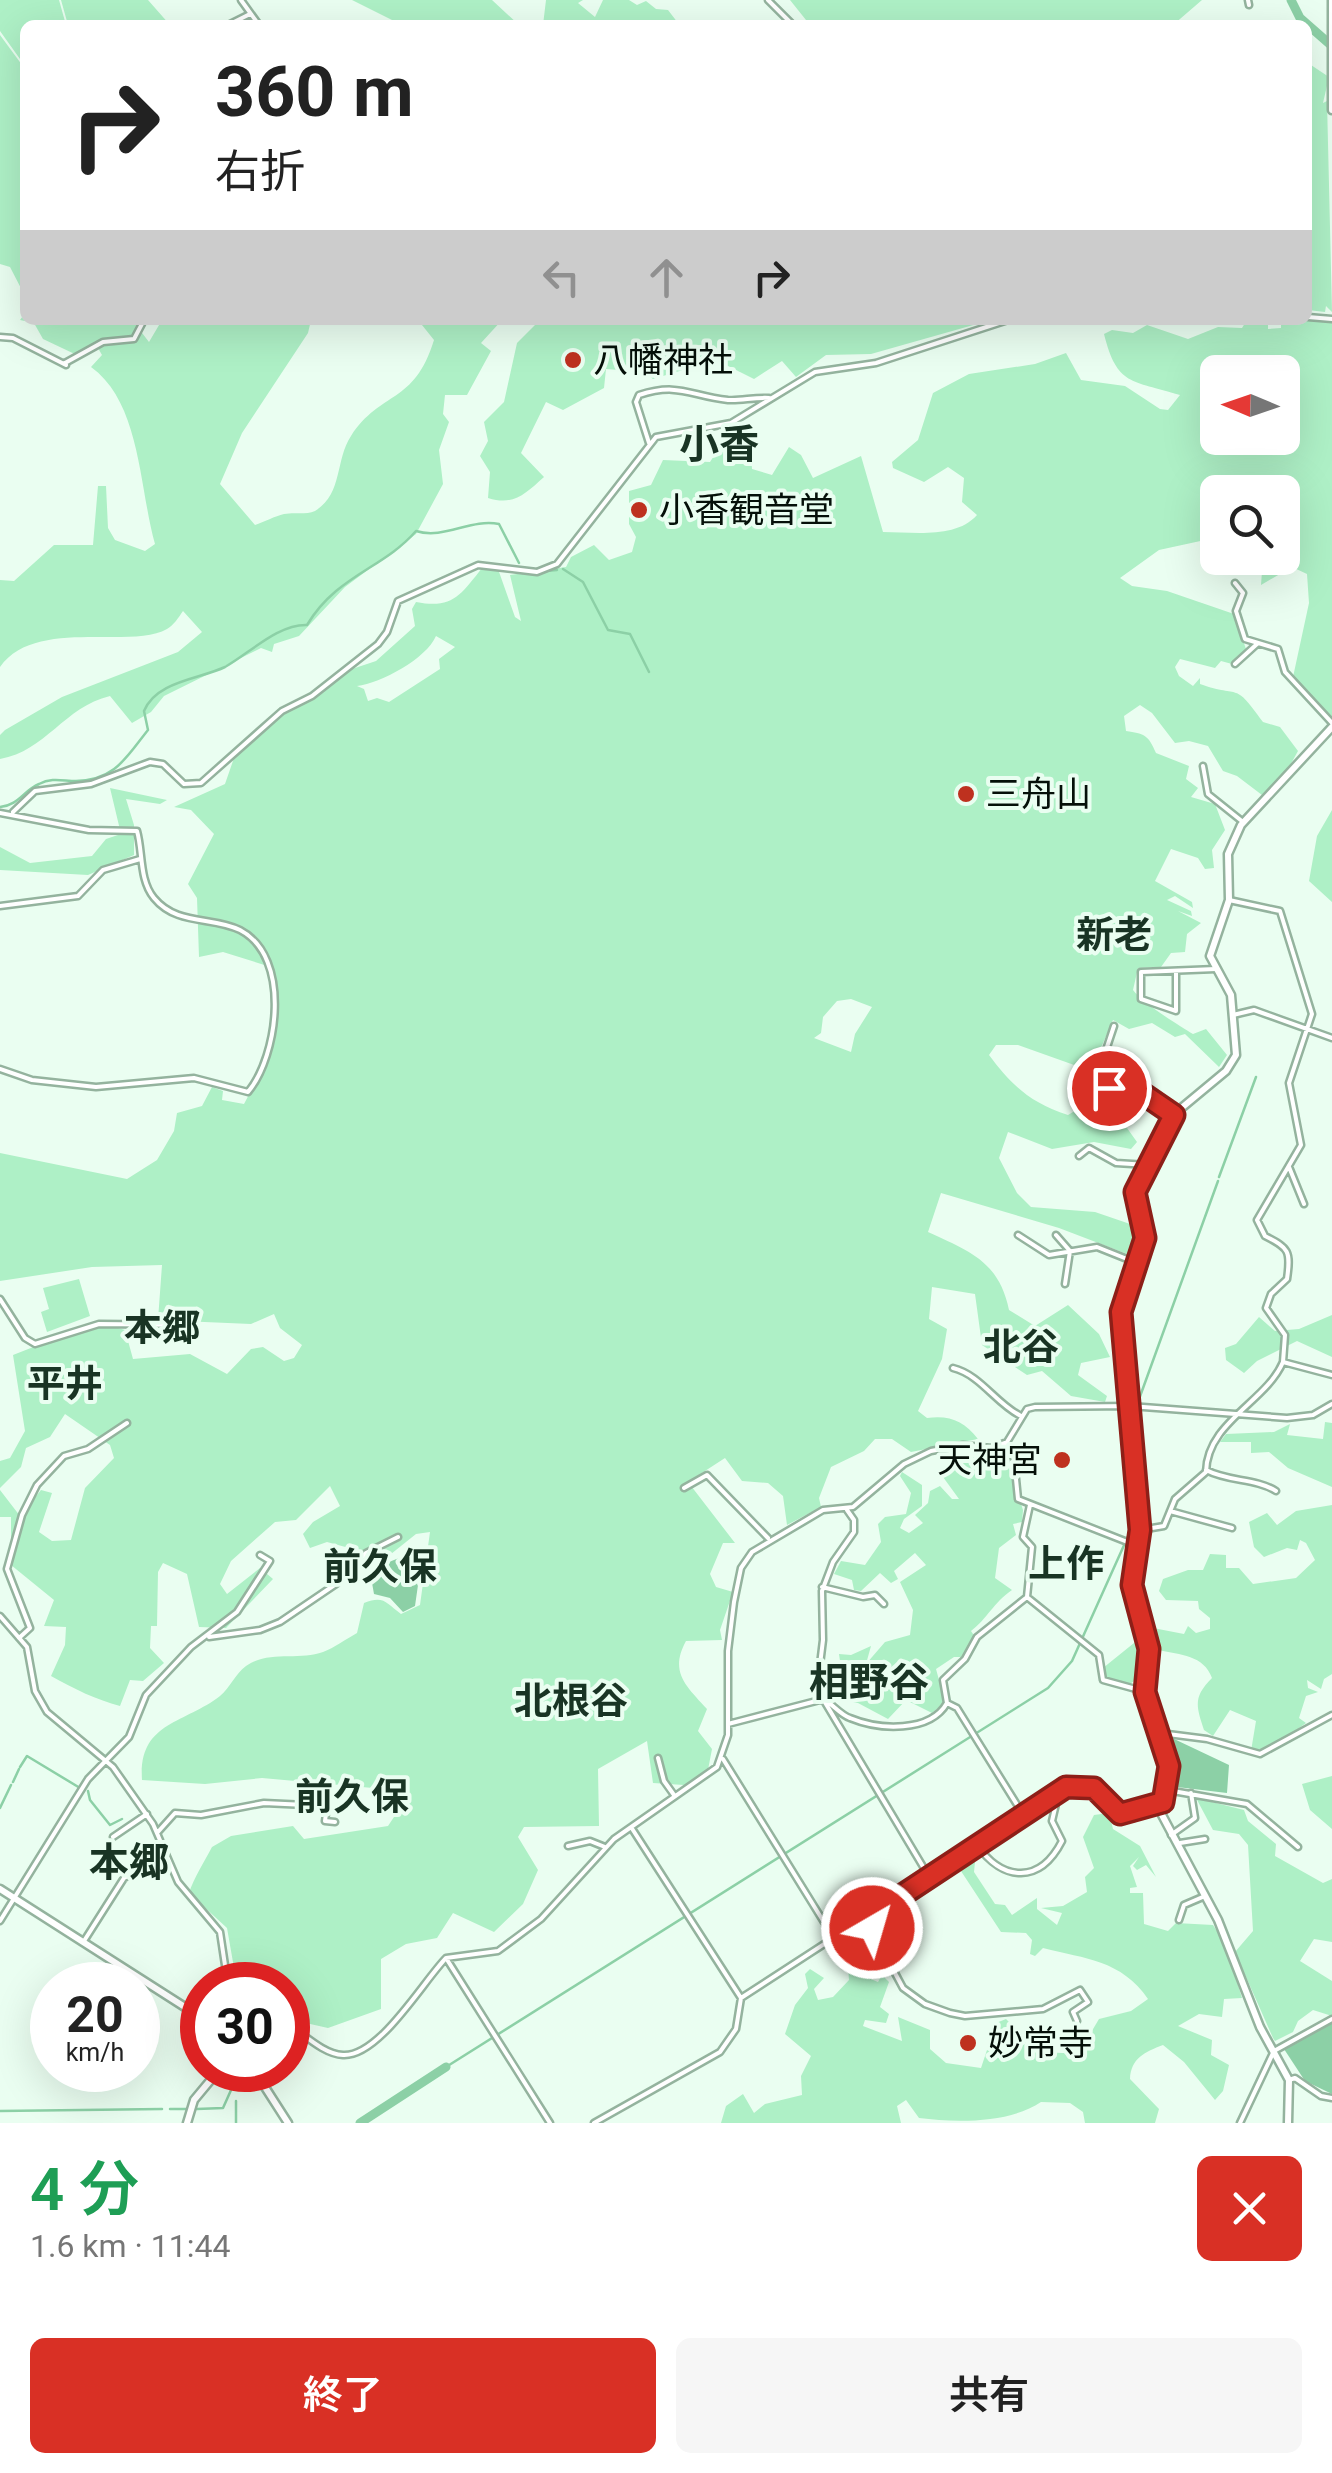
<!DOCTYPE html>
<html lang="ja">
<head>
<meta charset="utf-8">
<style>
  :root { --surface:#fff; --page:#f6f6f6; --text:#222; --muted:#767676; --accent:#d93025 }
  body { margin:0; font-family:Roboto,"Noto Sans JP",sans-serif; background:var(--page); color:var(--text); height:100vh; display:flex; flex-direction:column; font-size:38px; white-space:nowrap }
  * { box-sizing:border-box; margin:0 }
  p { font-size:32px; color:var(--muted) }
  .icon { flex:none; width:55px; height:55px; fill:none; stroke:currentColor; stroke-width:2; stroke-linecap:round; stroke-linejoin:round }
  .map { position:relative; height:2123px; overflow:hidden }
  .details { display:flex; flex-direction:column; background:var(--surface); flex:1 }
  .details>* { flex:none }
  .hud { position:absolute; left:20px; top:20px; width:1292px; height:305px; border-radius:15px; box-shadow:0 10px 40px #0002; background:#fff; color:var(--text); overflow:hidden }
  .needle { width:65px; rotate:272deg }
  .buttons { position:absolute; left:1200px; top:355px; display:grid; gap:20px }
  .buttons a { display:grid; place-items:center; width:100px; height:100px; border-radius:15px; background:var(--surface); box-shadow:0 10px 40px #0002; font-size:50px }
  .speed { position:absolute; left:30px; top:1962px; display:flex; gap:20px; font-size:50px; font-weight:700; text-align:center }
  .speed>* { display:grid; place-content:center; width:130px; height:130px; border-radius:50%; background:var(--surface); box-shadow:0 10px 40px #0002; line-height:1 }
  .speed small { font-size:25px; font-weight:400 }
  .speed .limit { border:15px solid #d22; background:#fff; color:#111 }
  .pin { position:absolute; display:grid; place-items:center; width:85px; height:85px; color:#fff; margin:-42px; border:5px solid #fff; border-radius:50%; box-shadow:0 2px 10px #0007 }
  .me { position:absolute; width:110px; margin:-55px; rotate:38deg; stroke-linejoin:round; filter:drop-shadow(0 0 8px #0008) }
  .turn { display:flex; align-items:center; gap:35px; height:210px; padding:0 30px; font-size:45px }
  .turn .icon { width:130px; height:130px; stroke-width:2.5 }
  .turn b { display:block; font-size:70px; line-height:85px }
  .lanes { display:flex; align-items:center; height:95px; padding:0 30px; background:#0003; justify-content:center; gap:50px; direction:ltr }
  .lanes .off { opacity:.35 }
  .round { display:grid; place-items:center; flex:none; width:105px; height:105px; border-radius:15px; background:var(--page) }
  .headline { display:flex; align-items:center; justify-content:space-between; height:170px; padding:0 30px }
  h1 { font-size:60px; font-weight:600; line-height:75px; color:#1e9e55 }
  .button { display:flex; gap:20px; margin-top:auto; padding:20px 30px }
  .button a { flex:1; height:115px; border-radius:15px; background:var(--accent); color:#fff; font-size:40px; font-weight:600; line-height:115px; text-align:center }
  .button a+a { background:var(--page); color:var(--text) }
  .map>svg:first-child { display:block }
  .green { fill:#aef0c6; fill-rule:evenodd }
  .water { fill:#8cd0a6 }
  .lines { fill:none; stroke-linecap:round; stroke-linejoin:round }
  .stream { stroke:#8cd0a6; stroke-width:2.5 }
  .river { stroke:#8cd0a6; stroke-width:9 }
  .street-casing { stroke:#94b39e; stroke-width:9 }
  .secondary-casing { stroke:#94b39e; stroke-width:11 }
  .street { stroke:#fff; stroke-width:4 }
  .secondary { stroke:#fff; stroke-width:6 }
  .route-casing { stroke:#8d1f18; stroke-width:25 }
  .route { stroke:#d93025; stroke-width:18 }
  .poi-dot { fill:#be311f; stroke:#eafef1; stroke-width:4 }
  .labels { text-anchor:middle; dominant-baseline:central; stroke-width:8; stroke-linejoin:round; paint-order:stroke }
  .poi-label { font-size:35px; fill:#051009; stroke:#eafef1; text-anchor:start }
  .neighbourhood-label { font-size:38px; font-weight:bold; fill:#193424; stroke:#eafef1 }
  .quarter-label { font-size:40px; font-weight:bold; fill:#193424; stroke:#eafef1 }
</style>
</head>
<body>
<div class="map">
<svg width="1332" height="2123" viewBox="0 0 1332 2123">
  <rect width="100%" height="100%" fill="#eafef1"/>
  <path class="green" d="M0 0H59L66 25H25V66L0 31Z
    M61 0H148L170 25H68Z
    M352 0H492L519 25H402Z
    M546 0H583L578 3 595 17 603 0H629L637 5 646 1 656 9 668 10 678 23 543 25Z
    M790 0H1202L1173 25H810Z
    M0 35 25 69V296L10 267 0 264Z
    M1308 63 1329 77 1323 103 1327 101 1332 312 1326 306 1325 312 1308 310Z
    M25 313V320H140L139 329 149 342 162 320H311L308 333 242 433 220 484 255 525C264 522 275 516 284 514 294 512 306 515 315 511 343 494 335 460 351 436 381 390 414 405 434 340L418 320H502L481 343 491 351 467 395H445L443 414 449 422 439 450 443 484 416 534 345 587 299 636 274 644 272 652 261 648 164 696 151 712 132 723 110 696C64 707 46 751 0 759V735L5 730 62 697 178 652 202 632 183 611C179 617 173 626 167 629 131 650 35 617 0 667V580L14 581 54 545H93L98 486H106L108 528 115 540 145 551 155 544C139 488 141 403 91 367L102 355 98 348 81 357 43 339 34 323 20 320Z
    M540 320H615L616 324 643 320H991L871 354 826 355 796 377 782 361 754 379 716 360 653 379 644 372 606 369 604 388 563 410 546 402 521 453 544 477C525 494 514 506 488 498L490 472 480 456 488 441 484 422 504 402 517 343Z
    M1247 320H1268V329L1281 328V320H1332V718L1310 701 1293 677 1309 603 1307 574 1292 567 1261 585 1263 558H1282V492H1218V558H1228L1212 557 1205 540 1159 550 1120 578 1132 586 1167 591 1234 614 1247 652 1232 664 1221 661 1215 668 1180 659 1175 667 1179 676 1193 686 1200 678V684C1242 699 1233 680 1263 722L1280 727 1298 751 1282 780 1262 795 1237 776 1223 771 1208 746 1189 741 1175 743 1152 713 1140 705 1124 716 1126 731C1144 734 1148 734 1156 753L1189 766 1186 779 1198 788 1191 797 1215 804 1225 830 1212 850 1214 868 1205 869 1198 858 1171 849 1155 881 1192 902 1193 908 1175 896 1167 900 1191 911 1192 916 1178 911 1201 923 1187 934 1185 952 1171 953 1161 967 1138 968 1133 990C1141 1002 1178 1025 1193 1034L1206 1029 1227 1055 1219 1067 1185 1034 1175 1037 1152 1023 1129 1029 1113 1020 1091 1071 1018 1045H996L989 1055C1012 1086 1031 1103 1068 1115L1083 1106 1127 1128 1137 1142 1131 1149 1094 1142 1052 1149 1008 1132 999 1158 1017 1193 1031 1207 1095 1212 1133 1225 1139 1242 1135 1257 1059 1228 941 1193 928 1232C969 1251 999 1261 1009 1310L1035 1326 1068 1305 1099 1334 1110 1357 1081 1363 1078 1375 1107 1396 1105 1402 1071 1396 1042 1371 1027 1375 982 1345 975 1294 932 1287 929 1319 947 1329 942 1359 918 1411 927 1418C950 1415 964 1421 978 1439L911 1452 892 1439H875L864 1451 831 1467 819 1498 821 1507 787 1525 783 1496 768 1483 742 1481 725 1458 688 1482 735 1543H723L710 1574 716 1587 733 1592 720 1630 722 1640 686 1641C669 1672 686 1686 707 1709L698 1731 712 1749 707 1775 684 1785 653 1783 647 1741 598 1769 599 1826 524 1827 518 1837 538 1870 523 1904 494 1932 453 1913 437 1938 406 1944 381 1959V2009L328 2028 288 2019V1985H237L227 1928 189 1893C194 1878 204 1862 212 1847L231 1836 293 1826 304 1839 388 1826 394 1817 395 1790 262 1778 205 1784 142 1780C138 1722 184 1724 220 1696 230 1688 235 1674 246 1666 268 1650 299 1661 323 1652 334 1648 346 1639 357 1633L364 1603C384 1595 386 1603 401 1614L420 1605 430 1532 416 1534 386 1558 327 1542 310 1548 303 1534 313 1522 340 1506 330 1486 296 1520 275 1522 231 1561 220 1584 227 1594 260 1568 273 1579 226 1628 199 1627 187 1574 163 1563 158 1572 157 1626H151L150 1648 164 1663 143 1681 130 1680 120 1706C97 1700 74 1689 51 1676L65 1645 66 1627 44 1626 54 1600 11 1565V1517H0V1490L20 1516 41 1490 52 1493 39 1532 52 1541 71 1540 85 1488 114 1458 110 1445 65 1414 50 1437 26 1448 21 1467 0 1488V1461L10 1458 25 1431 13 1355 97 1322 125 1330 133 1359 190 1354 227 1374 251 1349 263 1347 284 1361 294 1358 302 1345 280 1328 274 1314 251 1324 158 1320 162 1265 92 1267 0 1281V1153L127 1179 157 1160 174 1131 177 1113 202 1106 212 1087 223 1091 222 1100 244 1104C268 1061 276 1020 269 972L274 968 223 952 199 957 197 898 188 884 214 834 191 810 174 807 225 784 234 758 286 711 315 696 349 670 376 661 415 626 412 609 416 602C452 609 460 596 482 568L498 569 515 617 521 621 510 575 566 567 571 557 594 545 609 560 632 552 636 537 629 524V491L651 485 663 460 710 462 727 436 750 438 752 469 772 475 789 447 801 455 813 478 861 456 883 532C913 532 956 539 977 515L962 502 964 478 948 467 924 482 893 468 892 462 918 440 933 393 969 374 1035 364 1066 353 1081 380 1125 386 1160 409 1168 410 1180 395C1131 380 1117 386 1104 334L1112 330 1133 333 1147 325 1188 339 1218 327 1242 328ZM1218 372H1282V438H1218ZM436 636 455 647 439 659 440 669 389 702 377 698 368 701 364 689 357 686C381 683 426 659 436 636ZM851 999 872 1007 855 1034 851 1052 814 1038 821 1033 823 1017 837 1001Z
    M110 788 167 800 160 804 126 799 134 825V855L88 875 0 870V847L30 863 92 856 106 839 121 834Z
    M1332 810V902L1309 881 1317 836Z
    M79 1279 90 1316 47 1332 41 1312 49 1309 43 1288Z
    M1332 1315V1357L1297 1341 1257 1361 1244 1373 1226 1360 1225 1348 1236 1344 1259 1317 1275 1331 1299 1329Z
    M1325 1422 1332 1423V1487L1288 1468 1269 1452 1251 1453V1442H1220L1226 1434 1274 1432 1290 1424 1287 1435 1323 1439Z
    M983 1453 999 1454 1003 1466 1009 1467 1023 1510 1022 1522 1013 1524 1016 1535 999 1548 995 1578 1012 1590C993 1603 988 1618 971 1631L975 1637 965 1657H954L936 1669 945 1702 932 1713 906 1700 888 1719 858 1703 822 1696 819 1676 842 1675 839 1654 851 1655 871 1646 866 1664 885 1642 910 1635 913 1610 900 1582 926 1565 915 1553 894 1571 898 1579 891 1583 880 1573 861 1591 854 1590 852 1580 834 1574 841 1561 865 1565 881 1542 878 1524 885 1517 906 1514 911 1493 900 1476 902 1472 922 1485V1506L904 1519 900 1528 909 1533 923 1523 915 1515 928 1503 930 1491 940 1486 952 1499H959L943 1477 946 1471Z
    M1332 1505V1674L1324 1679 1321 1689 1307 1680 1308 1688 1318 1692 1306 1696 1299 1718 1306 1723 1273 1747 1251 1751 1256 1721 1230 1710 1213 1736 1204 1730C1196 1706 1193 1697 1212 1678 1204 1655 1180 1655 1159 1650L1148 1627 1184 1634 1188 1626 1196 1633 1210 1629V1618L1199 1609 1198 1601 1166 1600 1159 1591 1163 1579 1188 1570H1203L1210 1554 1226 1555V1568H1239L1253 1584 1296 1578 1315 1560 1306 1543 1300 1540 1297 1550 1287 1548 1264 1557 1254 1547 1249 1522 1267 1513 1277 1525 1296 1511Z
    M1141 1628 1144 1674 1127 1686 1106 1679 1103 1668 1134 1643Z
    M1332 1776V1829L1310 1810 1302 1784Z
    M1196 1798 1244 1810 1248 1821 1276 1844 1275 1856 1323 1883 1332 1879V1942L1314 1939 1300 1961 1332 1981V2016L1313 2010 1298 2021 1293 2032 1275 2041 1273 2038 1235 1952 1253 1931 1248 1845 1239 1834 1213 1830Z
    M1109 1813 1113 1829 1140 1846 1156 1877 1146 1865 1137 1870 1133 1866 1139 1857 1130 1866 1137 1887 1130 1888V1893H1143L1144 1924 1168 1931 1176 1923 1213 1925 1226 1945 1242 1998 1224 1999 1222 2017 1199 2014 1178 2026 1212 2040 1211 2055 1229 2065 1223 2091 1215 2100 1184 2062 1163 2045C1145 2052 1131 2058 1130 2079L1159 2109 1155 2123H1085L1083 2112 1070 2103 1041 2102C1010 2123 958 2123 919 2118L906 2100 897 2106 901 2123H721L726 2106 743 2094 754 2113 765 2104 802 2095 801 2076 811 2056 785 2034 795 2005 808 1988 805 1974 810 1969 824 1978 814 1989 818 2000 833 1997 849 1980 847 1954 856 1935 858 1948 866 1952 861 1975 878 1982 882 1975 889 1982 880 2007 889 2014 886 2023 865 2020 863 2026 902 2041 898 2017 930 2030V2049L946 2063 981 2068 996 2023 1006 2019C1029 2043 1045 2059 1080 2051L1099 2019 1131 2011 1148 1999C1121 1960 1086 1959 1043 1948L1035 1956 1030 1954 1032 1940 1026 1933 1001 1932 957 1865 960 1859 975 1862 974 1872 995 1904 1005 1905 1012 1915 1037 1898V1909L1057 1925 1062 1913 1041 1908 1063 1906 1087 1892 1085 1877 1094 1868 1083 1837 1094 1815Z"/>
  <path class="water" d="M367 1555 389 1562 404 1556 419 1578 415 1606 403 1612 390 1598 374 1594Z
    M1172 1738 1229 1765 1227 1793 1177 1787 1168 1741Z
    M1332 2023V2094L1305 2081 1284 2049 1309 2031Z"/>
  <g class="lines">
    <path class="stream" d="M563 569 583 582 608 630 630 634 649 672
      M522 573 557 570
      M0 807C19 805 23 791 39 784 52 777 63 781 76 781 116 780 127 756 148 730L144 711C156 681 200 679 225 667 250 653 278 624 307 625 337 575 383 569 416 531 444 540 471 518 499 524L519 563
      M1219 1177 1256 1077
      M1138 1402 1218 1181
      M1138 1410 1145 1498
      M20 1767 27 1756 80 1788
      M13 1782 19 1769
      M88 1791 90 1800 110 1825 122 1819
      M0 1808 11 1785
      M446 2067 1048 1688 1072 1661 1134 1523
      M236 2101V2123
      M170 2109H186
      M197 2109 223 2108 240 2070
      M0 2111 162 2109"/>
    <path class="river" d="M1291 0 1300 18 1332 46
      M360 2123 446 2067"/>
    <defs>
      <path id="street" d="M241 0 259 25
        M768 0 793 25
        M1248 0 1249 5
        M228 25 250 14
        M1308 317 1332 319
        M0 337 13 338 66 365
        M65 363 103 342 134 339 144 320
        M649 443 636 402 639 395C679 382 690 396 728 400 741 401 754 397 769 398
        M1235 583 1243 593 1236 611 1245 639 1278 649 1285 672 1332 723
        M1235 664 1257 644
        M1203 766 1208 794 1243 822
        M13 812 35 791 91 784 150 762 163 764 184 784 201 783 282 711 312 696 378 644 387 632 398 601 478 565 537 572 557 564 656 437 731 423 815 372 876 363 1008 320
        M0 813 89 830 137 831C143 852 139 880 154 898 177 926 212 916 240 930 292 957 278 1056 248 1092L194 1078 96 1087 32 1080 0 1069
        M1229 900 1280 911 1312 1014 1289 1083 1301 1145 1257 1220 1265 1236C1289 1248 1291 1251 1287 1279L1271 1294 1266 1308 1285 1335 1283 1362
        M0 906 78 896 103 870 140 859
        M1176 971V1011L1141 999V972L1216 969
        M1233 1015 1254 1010 1332 1038
        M1114 1026 1097 1077 1109 1088 1145 1094 1174 1115
        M1079 1156 1089 1148 1116 1163 1148 1165
        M1289 1167 1304 1204
        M1018 1235 1049 1255 1097 1247 1137 1263
        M1056 1235 1070 1251 1065 1284
        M0 1299 25 1338 35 1344 99 1324 191 1325
        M953 1368C981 1375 996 1404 1021 1416
        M1007 1442 1014 1459 1018 1499 1135 1545
        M1206 1470C1229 1482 1255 1478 1276 1491
        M684 1488 707 1475 768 1538
        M847 1510 854 1520V1532L833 1562 822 1591 823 1640 817 1689 928 1875
        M1170 1511 1232 1528
        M1140 1530 1164 1526 1175 1499 1206 1472C1207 1422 1266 1402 1283 1362L1332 1375
        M822 1587 863 1597 875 1595 884 1604
        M1027 1597 1099 1655 1103 1680 1143 1691
        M0 1616 27 1647 35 1691 47 1712 113 1767 153 1824 178 1882 220 1932 228 1985
        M209 1637 260 1630 280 1622 336 1584 366 1553 398 1537
        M19 1638 30 1628 7 1569 22 1515 37 1485 64 1456 88 1449 127 1423
        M728 1724 824 1699C833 1705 841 1715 850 1718 879 1730 930 1733 947 1703
        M1160 1733 1207 1739 1260 1754 1332 1715
        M658 1758 664 1781 674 1795
        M723 1759 835 1940
        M1167 1790 1247 1804 1298 1847
        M1024 1816 957 1708 947 1703 943 1680 965 1659 977 1637 1027 1597 1032 1547 1023 1537 1030 1505
        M631 1827 741 1998
        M157 1833 175 1813 201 1815 264 1803 327 1806 325 1821 335 1822
        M1171 1835 1195 1818 1191 1793
        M113 1837 147 1814
        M1180 1843 1205 1839
        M977 1845C1003 1882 1040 1884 1062 1841L1052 1821 1059 1791
        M568 1846 590 1841 605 1847
        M866 1919 903 1988 925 2004 950 2013 965 2016 1043 2009 1080 1990 1088 2002 1073 2012 1077 2021
        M1179 1920 1184 1905 1205 1896
        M0 1921 88 1779 129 1737 146 1695 191 1647 237 1612 270 1561 260 1555
        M84 1941 124 1878 141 1869 161 1848
        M446 1958 550 2123
        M288 2024C304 2034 323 2054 343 2055 379 2057 422 1983 446 1958L498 1951 541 1919 614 1839 717 1767 728 1735V1651L734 1602 741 1568 752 1552 823 1510 853 1507 904 1464 931 1451 963 1445 991 1448 1007 1442 1027 1409 1035 1407 1130 1406 1287 1418 1313 1415 1332 1404
        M1289 2080 1295 2078 1321 2096 1332 2098
        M594 2123 720 2052 736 2029 741 1998 1066 1787 1094 1788 1119 1815 1163 1803
        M1240 2123 1274 2051 1332 2019"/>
      <path id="secondary" d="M1332 0V110
        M0 1889 202 2018
        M254 2070 288 2123
        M187 2123 194 2100 219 2070
        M1288 2123 1289 2080 1260 2027 1218 1920 1162 1815 1169 1766 1145 1691 1149 1649 1133 1585 1140 1530 1121 1316 1145 1239 1135 1192 1173 1115 1226 1071 1236 1055 1231 995 1210 956 1229 900 1228 854 1241 825 1332 727"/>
    </defs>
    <use href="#street" class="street-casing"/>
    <use href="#secondary" class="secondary-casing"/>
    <use href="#street" class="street"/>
    <use href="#secondary" class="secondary"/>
  </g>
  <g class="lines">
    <defs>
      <path id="route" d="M872 1928 866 1919 1066 1787 1094 1788 1120 1814 1163 1802 1169 1766 1145 1692 1149 1649 1132 1585 1140 1530 1121 1312 1145 1238 1135 1192 1174 1115 1139 1091 1109 1088"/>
    </defs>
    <use href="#route" class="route-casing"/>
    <use href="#route" class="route"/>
  </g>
  <g class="poi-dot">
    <circle cx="573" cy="360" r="10"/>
    <circle cx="639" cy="510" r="10"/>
    <circle cx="966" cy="794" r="10"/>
    <circle cx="1062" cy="1460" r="10"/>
    <circle cx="968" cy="2043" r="10"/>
  </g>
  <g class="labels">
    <g class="poi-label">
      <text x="593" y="360">八幡神社</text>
      <text x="659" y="510">小香観音堂</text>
      <text x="986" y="794">三舟山</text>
      <text x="1042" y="1460" text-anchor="end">天神宮</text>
      <text x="988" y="2043">妙常寺</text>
    </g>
    <g class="neighbourhood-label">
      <text x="1114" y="935">新老</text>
      <text x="162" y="1328">本郷</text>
      <text x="1021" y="1347">北谷</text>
      <text x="65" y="1384">平井</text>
      <text x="1066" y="1564">上作</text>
      <text x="380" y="1567">前久保</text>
      <text x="571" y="1701">北根谷</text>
      <text x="352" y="1797">前久保</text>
    </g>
    <g class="quarter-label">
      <text x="719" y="444">小香</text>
      <text x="869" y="1682">相野谷</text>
      <text x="129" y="1862">本郷</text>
    </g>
  </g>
</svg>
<div class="buttons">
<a><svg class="needle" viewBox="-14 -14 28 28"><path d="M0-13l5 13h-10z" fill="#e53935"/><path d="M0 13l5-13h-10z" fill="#767676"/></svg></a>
<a><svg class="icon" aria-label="search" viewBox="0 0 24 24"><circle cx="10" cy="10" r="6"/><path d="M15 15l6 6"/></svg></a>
</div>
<div class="speed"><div>20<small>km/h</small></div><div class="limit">30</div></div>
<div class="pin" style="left:1109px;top:1088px;background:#d93025"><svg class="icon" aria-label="arrive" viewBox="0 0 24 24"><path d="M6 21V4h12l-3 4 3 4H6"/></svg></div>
<svg class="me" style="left:872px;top:1928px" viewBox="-20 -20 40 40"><circle r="17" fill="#d93025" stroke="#fff" stroke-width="3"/><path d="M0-11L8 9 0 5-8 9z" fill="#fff"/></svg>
<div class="hud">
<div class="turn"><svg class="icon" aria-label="right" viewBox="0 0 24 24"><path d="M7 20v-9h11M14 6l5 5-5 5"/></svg><div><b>360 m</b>右折</div></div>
<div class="lanes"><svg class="icon off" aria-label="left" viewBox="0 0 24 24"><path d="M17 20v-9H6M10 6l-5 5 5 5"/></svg><svg class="icon off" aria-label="ahead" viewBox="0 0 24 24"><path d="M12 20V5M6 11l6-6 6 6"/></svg><svg class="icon" aria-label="right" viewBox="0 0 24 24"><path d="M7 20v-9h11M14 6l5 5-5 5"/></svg></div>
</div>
</div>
<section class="details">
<div class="headline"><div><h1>4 分</h1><p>1.6 km · 11:44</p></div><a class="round" style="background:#d93025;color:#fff"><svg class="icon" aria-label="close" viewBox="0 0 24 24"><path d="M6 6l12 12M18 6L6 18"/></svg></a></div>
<div class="button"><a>終了</a><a>共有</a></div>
</section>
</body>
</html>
